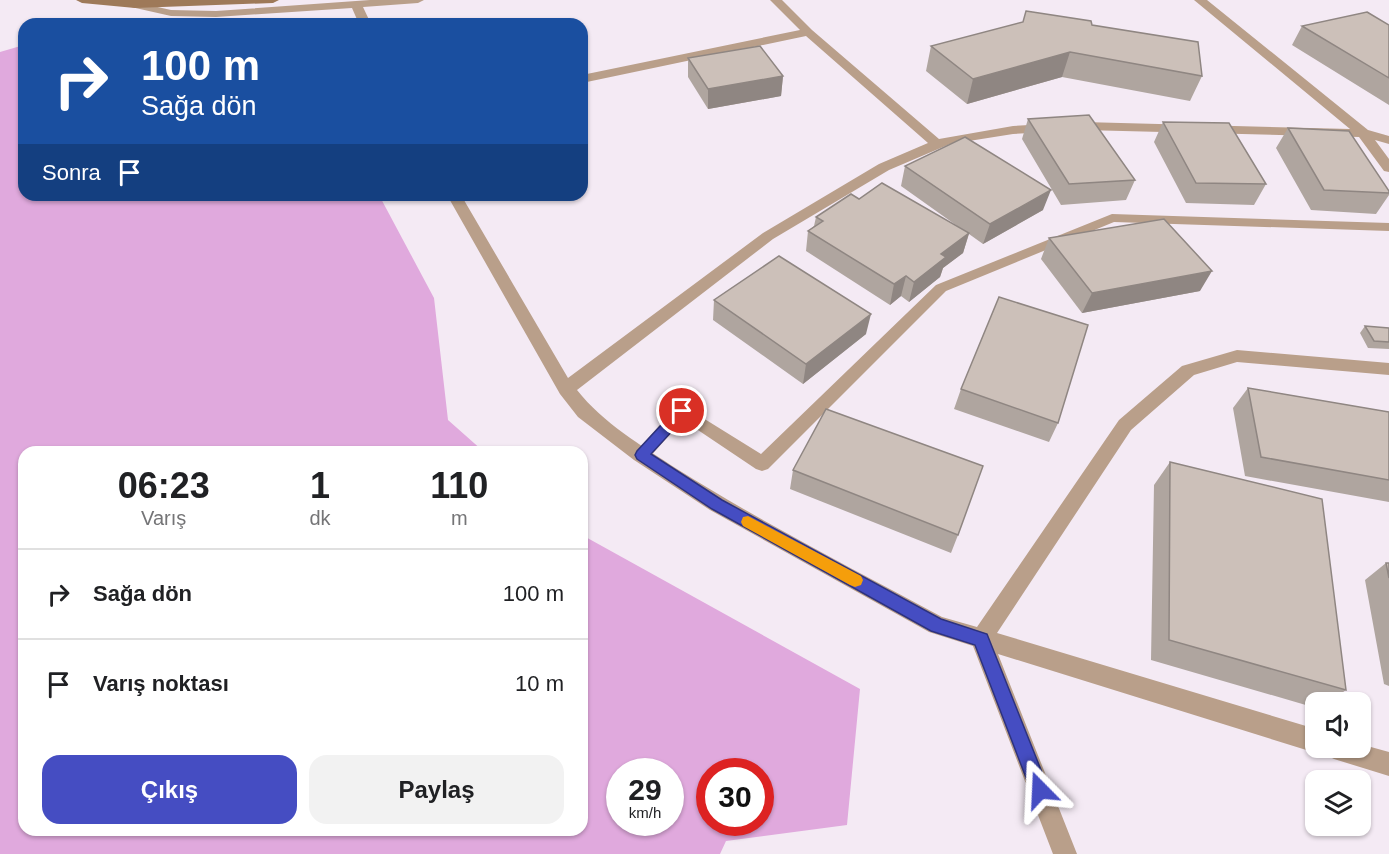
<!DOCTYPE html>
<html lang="tr">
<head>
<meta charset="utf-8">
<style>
  :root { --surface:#fff; --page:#f2f2f2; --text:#202124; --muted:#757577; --line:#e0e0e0; --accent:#454dc2 }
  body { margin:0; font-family:Arial,sans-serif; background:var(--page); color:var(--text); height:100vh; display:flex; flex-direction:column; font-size:22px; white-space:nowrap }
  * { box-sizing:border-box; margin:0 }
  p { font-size:20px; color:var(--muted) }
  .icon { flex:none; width:33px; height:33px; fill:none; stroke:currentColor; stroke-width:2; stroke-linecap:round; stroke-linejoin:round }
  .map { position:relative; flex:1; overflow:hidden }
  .side { position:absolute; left:18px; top:446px; width:570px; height:390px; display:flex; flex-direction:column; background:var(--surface); border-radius:18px; box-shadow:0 2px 4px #0004 }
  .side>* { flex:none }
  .guide { position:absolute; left:18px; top:18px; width:570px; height:183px; border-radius:18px; box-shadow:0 2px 4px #0004; background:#1a4fa0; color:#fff; overflow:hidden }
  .fabs { position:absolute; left:1305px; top:692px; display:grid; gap:12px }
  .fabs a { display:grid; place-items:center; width:66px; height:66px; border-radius:12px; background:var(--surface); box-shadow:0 2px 4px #0004; font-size:30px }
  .speed { position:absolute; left:606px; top:758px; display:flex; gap:12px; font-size:30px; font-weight:700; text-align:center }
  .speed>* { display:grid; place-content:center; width:78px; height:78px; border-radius:50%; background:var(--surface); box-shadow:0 2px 4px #0004; line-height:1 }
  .speed small { font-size:15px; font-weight:400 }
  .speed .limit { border:9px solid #d22; background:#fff; color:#111 }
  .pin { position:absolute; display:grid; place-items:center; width:51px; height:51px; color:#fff; margin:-26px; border:3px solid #fff; border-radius:50%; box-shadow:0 2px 6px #0007 }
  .me { position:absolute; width:66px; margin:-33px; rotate:339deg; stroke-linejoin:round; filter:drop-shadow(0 0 4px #0008) }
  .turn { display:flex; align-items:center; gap:21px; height:126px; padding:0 24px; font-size:27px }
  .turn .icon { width:78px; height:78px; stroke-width:2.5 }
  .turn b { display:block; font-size:42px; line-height:51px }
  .then { display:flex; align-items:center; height:57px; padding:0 24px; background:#0003; gap:12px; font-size:22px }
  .eta { display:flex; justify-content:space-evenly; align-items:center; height:102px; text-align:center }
  .eta b { font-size:36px; font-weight:800; line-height:42px }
  .action { display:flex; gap:12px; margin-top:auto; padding:12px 24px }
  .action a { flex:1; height:69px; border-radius:18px; background:var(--accent); color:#fff; font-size:24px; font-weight:800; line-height:69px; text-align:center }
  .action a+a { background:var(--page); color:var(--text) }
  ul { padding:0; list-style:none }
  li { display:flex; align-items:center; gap:18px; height:90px; padding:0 24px; border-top:2px solid var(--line) }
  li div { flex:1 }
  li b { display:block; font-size:22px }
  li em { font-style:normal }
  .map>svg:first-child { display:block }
  .forest { fill:#e0a9dd; fill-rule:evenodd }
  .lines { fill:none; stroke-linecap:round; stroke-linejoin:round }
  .lane { fill:#b99f8a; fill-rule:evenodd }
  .street { fill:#b99f8a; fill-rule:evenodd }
  .secondary { fill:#9e7959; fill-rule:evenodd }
  .wall { fill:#afa59f }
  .shaded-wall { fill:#8f8682 }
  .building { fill:#ccc0b9; stroke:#8f8682; stroke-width:1.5 }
  .route { fill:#454dc2; stroke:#2d327e; stroke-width:1.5 }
  .slow { fill:#f59e0b }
</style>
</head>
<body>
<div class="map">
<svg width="1389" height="854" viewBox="0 0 1389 854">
  <rect width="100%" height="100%" fill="#f4eaf4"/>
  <path class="forest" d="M24 45V195H379L434 298 448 420 483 451 24 452V830H582V535L860 689 847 825 726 841 720 854H0V52ZM620 771H670V822H620ZM710 771H760V822H710Z"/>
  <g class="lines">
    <path class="lane" d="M1112 214 1389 223V231L1114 222 946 291 768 469 762 471 756 469 683 420 647 460 641 462 635 460 633 455 676 407 682 405 761 454 936 285Z"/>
    <path class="street" d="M370 0H424L418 3 363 7 371 24H359L352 8 216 17 171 16 131 7 129 5 135 2 171 10 216 11Z
      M770 0H782L812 30 939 139 1013 126 1083 122 1350 129 1194 0H1207L1368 130 1389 136V144L1375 140 1389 159V172L1384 171 1359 137 1083 130 1013 134 950 144 889 170 773 239 577 390C603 423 642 446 677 469 763 523 853 569 942 617L977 627 1119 420 1182 366 1237 350 1389 363V375L1237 362 1194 375 1131 430 997 633 1316 729V747H1360V744L1389 752V776L1334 759 1326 755 1323 749 1316 753 998 654 1077 854H1053L973 646 929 632 710 510 634 460 578 417 560 394 447 195H461L568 378 763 233 879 164 928 143 806 36 582 83V75L800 30Z"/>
    <path class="secondary" d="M76 0H279L273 3 135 8 82 3Z"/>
  </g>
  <path class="wall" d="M1092 25 1202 76 1190 101 1062 77 967 104 926 71 931 46Z
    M1389 25V105L1292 45 1302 26Z
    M688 58 783 76 781 96 708 109 688 77Z
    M1028 119 1135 180 1126 200 1061 205 1022 139Z
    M1163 122 1266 184 1254 205 1186 203 1154 142Z
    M1288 128 1389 191V195L1376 214 1311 210 1276 148Z
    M905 166 1043 210 983 244 969 234 963 253 943 268 940 277 909 302 901 296 890 305 806 251 808 231 814 226 816 217 859 199 960 228 901 186Z
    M1049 238 1200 291 1082 313 1041 259Z
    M714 300 866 334 803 384 713 320Z
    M1365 326 1389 328V349L1368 348 1360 333Z
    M1248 388 1389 412V502L1245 476 1233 408Z
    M961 389 1058 423 1049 442 954 409Z
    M1170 462 1346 690 1329 702H1316V708L1151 660 1154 485Z
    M793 470 958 535 951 553 790 489Z
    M1386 563H1389V686L1384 684 1365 580Z"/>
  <path class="shaded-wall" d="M1070 52 1062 77 967 104 973 79Z
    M783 76 781 96 708 109V89Z
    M1051 190 1043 210 983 244 990 224Z
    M969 233 963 253 943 268 940 277 909 302 914 282 941 254Z
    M1212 271 1200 291 1082 313 1092 293Z
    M906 276 901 296 890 305 894 284Z
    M871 314 866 334 803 384 806 364Z"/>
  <path class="building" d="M1026 11 1091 21 1092 25 1198 42 1202 76 1070 52 973 79 931 46 1023 22Z
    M1367 12 1389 25V78L1302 26Z
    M760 46 783 76 708 89 688 58Z
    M1089 115 1135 180 1069 184 1028 119Z
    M1163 122 1229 123 1266 184 1196 183Z
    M1288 128 1349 131 1389 191V193L1324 190Z
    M965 137 1051 190 990 224 905 166Z
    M882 183 969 233 941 254 946 257 914 282 906 276 894 284 808 231 823 221 816 217 851 194 859 199Z
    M1164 219 1212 271 1092 293 1049 238Z
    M779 256 871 314 806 364 714 300Z
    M999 297 1088 325 1058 423 961 389Z
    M1365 326 1389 328V342L1374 341Z
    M1248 388 1389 412V480L1261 457Z
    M826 409 983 466 958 535 793 470Z
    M1170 462 1322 499 1346 690 1169 640Z
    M1386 563H1389V578Z"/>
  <path class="route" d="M682 406 687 408 688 411 687 415 651 454 722 500 941 619 987 634 1049 790 1046 796 1040 799 1033 796 975 645 931 631 712 509 637 459 635 455 637 451 677 408Z"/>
  <path class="slow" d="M748 516 861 576 863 580 861 585 855 587 850 585 743 526 741 522 743 517Z"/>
</svg>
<div class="fabs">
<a><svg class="icon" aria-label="sound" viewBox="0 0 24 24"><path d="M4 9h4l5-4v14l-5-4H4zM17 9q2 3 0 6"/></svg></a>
<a><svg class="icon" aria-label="layers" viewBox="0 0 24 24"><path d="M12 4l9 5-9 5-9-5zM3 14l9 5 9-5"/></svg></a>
</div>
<div class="speed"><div>29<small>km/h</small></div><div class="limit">30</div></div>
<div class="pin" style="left:682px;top:411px;background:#d93025"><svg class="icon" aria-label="arrive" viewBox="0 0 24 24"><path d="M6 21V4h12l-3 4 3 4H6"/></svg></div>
<svg class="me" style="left:1040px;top:790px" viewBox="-20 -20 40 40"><path d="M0-17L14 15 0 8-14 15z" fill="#454dc2" stroke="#fff" stroke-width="4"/></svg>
<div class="guide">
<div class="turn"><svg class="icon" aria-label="right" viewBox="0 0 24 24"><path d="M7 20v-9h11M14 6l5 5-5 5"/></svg><div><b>100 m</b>Sağa dön</div></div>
<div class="then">Sonra<svg class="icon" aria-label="arrive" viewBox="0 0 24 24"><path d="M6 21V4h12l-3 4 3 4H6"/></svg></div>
</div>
<section class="side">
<div class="eta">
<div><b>06:23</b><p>Varış</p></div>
<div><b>1</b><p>dk</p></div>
<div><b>110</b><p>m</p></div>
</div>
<ul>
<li><svg class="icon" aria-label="right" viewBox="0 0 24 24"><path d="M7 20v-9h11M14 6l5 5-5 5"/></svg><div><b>Sağa dön</b></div><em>100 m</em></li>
<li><svg class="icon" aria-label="arrive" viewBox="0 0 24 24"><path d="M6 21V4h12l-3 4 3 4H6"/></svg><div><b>Varış noktası</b></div><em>10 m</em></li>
</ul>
<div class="action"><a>Çıkış</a><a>Paylaş</a></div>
</section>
</div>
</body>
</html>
